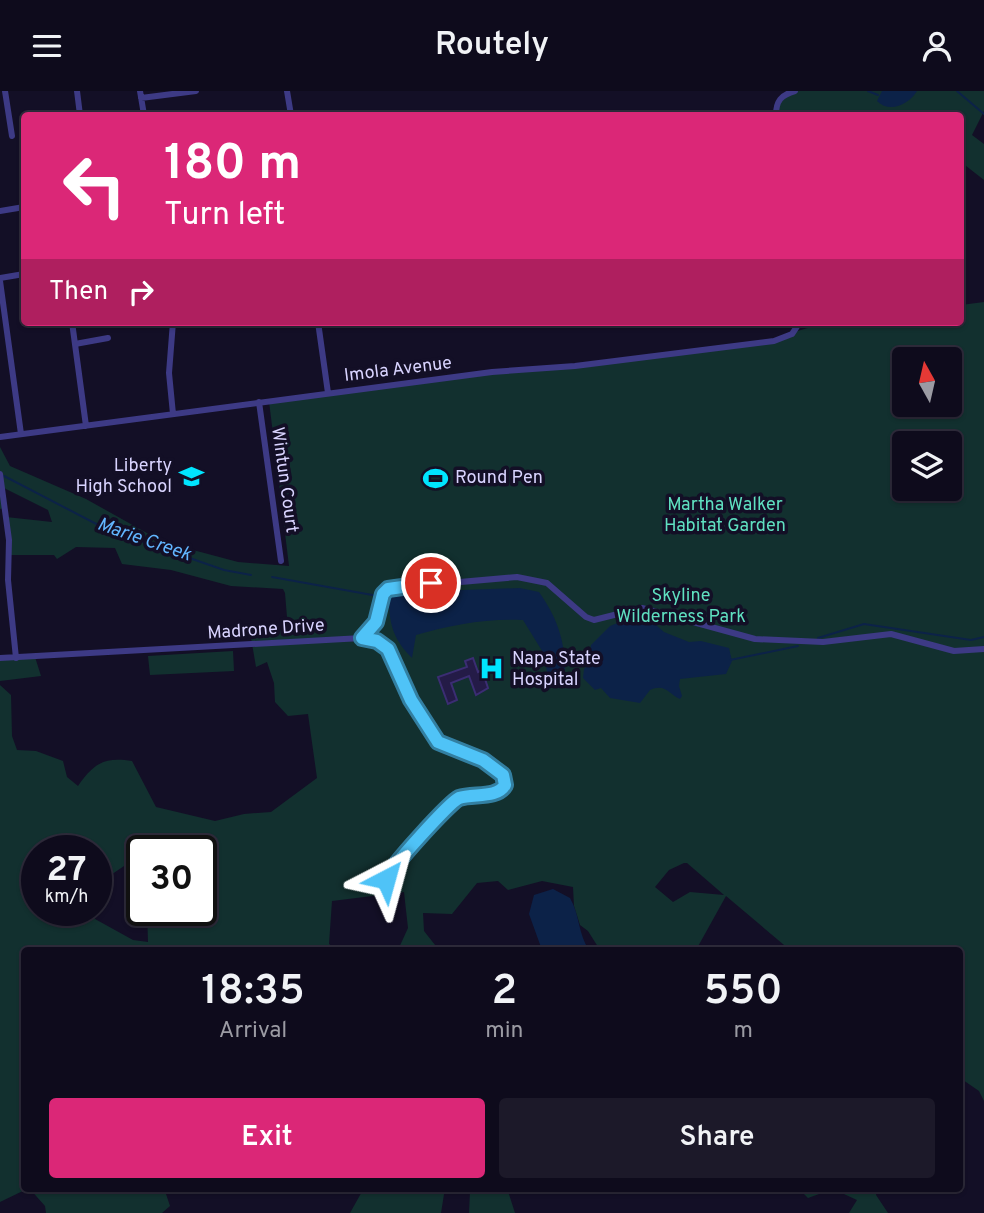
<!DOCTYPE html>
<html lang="en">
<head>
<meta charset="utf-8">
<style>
  :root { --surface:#0e0b1c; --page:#1c1929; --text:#f1f3f6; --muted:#9b9ba3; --line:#2e2b3b; --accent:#db2777 }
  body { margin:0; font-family:Overpass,sans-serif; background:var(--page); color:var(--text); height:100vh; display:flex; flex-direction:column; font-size:26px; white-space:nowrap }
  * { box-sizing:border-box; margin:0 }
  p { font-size:23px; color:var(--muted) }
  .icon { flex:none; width:38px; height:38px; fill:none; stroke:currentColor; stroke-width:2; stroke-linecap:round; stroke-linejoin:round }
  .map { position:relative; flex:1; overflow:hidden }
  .details { position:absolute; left:21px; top:856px; width:942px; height:245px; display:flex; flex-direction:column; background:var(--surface); border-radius:7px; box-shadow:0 2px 5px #0004,0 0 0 2px var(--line) }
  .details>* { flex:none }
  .top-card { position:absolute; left:21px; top:21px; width:943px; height:214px; border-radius:7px; box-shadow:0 2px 5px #0004,0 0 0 2px var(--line); background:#db2777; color:#fff; overflow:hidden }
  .needle { width:46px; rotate:352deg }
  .controls { position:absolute; left:892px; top:256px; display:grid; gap:14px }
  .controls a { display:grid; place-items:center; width:70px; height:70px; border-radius:7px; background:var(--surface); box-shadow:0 2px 5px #0004,0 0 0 2px var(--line); font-size:35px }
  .speed { position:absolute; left:21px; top:744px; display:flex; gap:14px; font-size:35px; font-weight:700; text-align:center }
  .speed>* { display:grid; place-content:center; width:91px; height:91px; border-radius:50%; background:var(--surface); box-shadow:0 2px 5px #0004,0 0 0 2px var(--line); line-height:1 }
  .speed small { font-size:18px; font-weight:400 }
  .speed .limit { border:4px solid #111; border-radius:10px; background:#fff; color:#111 }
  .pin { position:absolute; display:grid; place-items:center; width:60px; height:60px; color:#fff; margin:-30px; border:4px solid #fff; border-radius:50%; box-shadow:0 2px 7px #0007 }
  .me { position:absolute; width:77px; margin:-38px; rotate:39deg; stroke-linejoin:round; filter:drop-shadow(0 0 5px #0008) }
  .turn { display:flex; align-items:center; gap:24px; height:147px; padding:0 28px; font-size:32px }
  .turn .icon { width:91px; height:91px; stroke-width:2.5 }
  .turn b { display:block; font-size:49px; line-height:60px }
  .then { display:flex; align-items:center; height:66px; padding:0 28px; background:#0003; gap:14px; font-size:26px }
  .eta { display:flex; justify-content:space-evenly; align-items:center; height:119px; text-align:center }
  .eta b { font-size:42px; font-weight:600; line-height:49px }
  .cta { display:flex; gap:14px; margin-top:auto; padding:14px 28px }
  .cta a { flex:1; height:80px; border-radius:7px; background:var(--accent); color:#fff; font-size:28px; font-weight:600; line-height:80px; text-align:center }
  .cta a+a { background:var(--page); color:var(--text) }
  header { display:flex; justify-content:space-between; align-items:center; height:91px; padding:0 28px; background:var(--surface); font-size:32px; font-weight:600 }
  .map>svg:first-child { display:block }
  .green { fill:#12302f; fill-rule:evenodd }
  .water { fill:#0c2248 }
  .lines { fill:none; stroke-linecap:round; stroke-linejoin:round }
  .stream { stroke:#0c2248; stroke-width:2 }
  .building { fill:#241b47; stroke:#3b2d73; stroke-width:2 }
  .minor { stroke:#3d3a85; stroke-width:6 }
  .route-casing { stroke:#337fa1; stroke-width:18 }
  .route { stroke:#4fc3f7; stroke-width:12 }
  .labels { text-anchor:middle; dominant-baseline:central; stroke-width:7; stroke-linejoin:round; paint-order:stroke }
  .street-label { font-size:18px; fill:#d9d4ff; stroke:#130f26 }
  .poi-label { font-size:18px; fill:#d9d4ff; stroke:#130f26; text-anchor:start }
  .park-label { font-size:18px; fill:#5fe0c0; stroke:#130f26 }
  .water-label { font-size:19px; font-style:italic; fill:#62b6ff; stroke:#130f26 }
</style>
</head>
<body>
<header><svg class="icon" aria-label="menu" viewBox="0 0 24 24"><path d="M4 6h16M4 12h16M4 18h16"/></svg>Routely<svg class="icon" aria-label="person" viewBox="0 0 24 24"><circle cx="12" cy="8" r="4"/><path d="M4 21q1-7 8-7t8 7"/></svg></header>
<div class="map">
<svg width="984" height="1122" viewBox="0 0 984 1122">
  <rect width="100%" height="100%" fill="#130f26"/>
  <path class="green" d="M795 0H984V20L972 44 984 53V89L961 71V24H860L861 20 827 24H776V14Z
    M984 211V1010L979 1000 963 989V968H959V859H790L726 805 696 859H600L588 840 580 834 574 815 573 796 542 790 508 799 498 790 477 792 452 823 423 822 424 840 439 859H398L408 837 404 801 332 810 329 853 338 859H24V1097H164L170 1115 162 1122H46L45 1115 29 1097 0 1111V594L11 604 12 645 17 659 36 660 63 670 67 686 78 695C94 672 104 666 132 670L156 716 215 730 244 723 271 721 317 687 308 623 288 625 275 611 274 592 267 571 256 576 250 541 288 538 285 502 283 498 231 495 171 479 122 473 115 457 76 456 57 468 54 464H8L6 426 52 431 48 419 2 396 5 417 0 418V356L10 375 86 408 163 451 238 471 289 475 269 310 774 250C829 221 900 231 961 231V214ZM905 268H950V313H905ZM905 352H950V397H905ZM37 760H96V794L127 773 142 791V760H201V819H147L148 851 133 849 95 828 92 819H37ZM684 772H687L724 804 690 801 673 811 655 796 669 779Z
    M233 560 234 580 150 584 148 565Z
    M35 566 41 585 0 590V568Z
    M364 1097H445L441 1122H350Z
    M458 1097H507L515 1122H469L470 1101Z
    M798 1097H877L876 1104 888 1122H849L857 1109 833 1098 808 1107Z"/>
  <path class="water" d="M882 0H917C909 13 890 23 877 10Z
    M520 497 539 501C556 525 565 548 565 579L559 584 547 581 544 563 523 529C488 527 449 534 416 544L412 567C393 548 389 533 389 507L411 501Z
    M635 525 648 527 664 541 689 551 701 550 729 557 732 570 726 583 680 588 679 595 682 605 680 608C669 603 665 592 650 599L640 612 610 607 601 597 595 599 583 587 584 578 589 573 591 554 610 535Z
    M553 798 570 807C580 824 578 843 589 859H542L529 823 534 804Z"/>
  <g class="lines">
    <path class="stream" d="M868 0 878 4
      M957 0 984 23
      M4 385 106 438 224 479 251 484
      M272 486 378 505
      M818 547 864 533 971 549 984 546
      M730 569 798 555
      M582 574 590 573"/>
  </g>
  <path class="building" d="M473 567 478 581 482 579 488 597 476 604 469 585 451 592 457 609 448 613 438 586 467 576 465 570Z"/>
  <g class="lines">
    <path class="minor" d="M5 0 12 45
      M77 0 80 24
      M140 0 144 24
      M287 0 291 24
      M141 7 196 0
      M776 24C776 10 781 4 795 0
      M0 120 24 116
      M0 187 24 183
      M0 190 21 343
      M72 231 86 335
      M318 231 328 302
      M75 253 108 247
      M259 311 281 470
      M173 323 169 282 173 231
      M0 346 492 281 575 275 774 250 792 243 800 231
      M0 383 9 449 8 489 16 567
      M362 547C371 548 379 549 386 557 398 569 403 590 410 606 415 621 425 635 435 648 447 663 514 668 503 698L494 703 465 705 449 713 389 781 386 800
      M0 567 362 547 378 525 383 503 392 497 517 486 547 492 586 526 594 529 642 517 755 548 823 551 891 543 954 560 984 558"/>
  </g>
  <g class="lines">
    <defs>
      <path id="route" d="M386 788C389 778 450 711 459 707 473 702 497 708 505 694L503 684 483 669 438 651 411 609 388 558 377 550 362 547 376 531 383 503 388 498 431 492"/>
    </defs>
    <use href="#route" class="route-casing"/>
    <use href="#route" class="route"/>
  </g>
  <defs>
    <symbol id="school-bare" viewBox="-9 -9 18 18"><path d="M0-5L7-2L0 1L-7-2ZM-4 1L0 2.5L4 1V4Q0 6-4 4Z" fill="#00e5ff" stroke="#130f26" stroke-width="2.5" paint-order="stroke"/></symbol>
    <symbol id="stadium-bare" viewBox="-9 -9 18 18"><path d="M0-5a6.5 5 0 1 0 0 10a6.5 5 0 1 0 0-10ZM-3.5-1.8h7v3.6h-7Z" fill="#00e5ff" stroke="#130f26" stroke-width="2.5" paint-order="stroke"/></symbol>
    <symbol id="hospital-bare" viewBox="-9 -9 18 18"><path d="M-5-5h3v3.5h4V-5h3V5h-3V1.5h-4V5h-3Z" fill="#00e5ff" stroke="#130f26" stroke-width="2.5" paint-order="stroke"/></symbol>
  </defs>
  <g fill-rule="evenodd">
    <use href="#school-bare" x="174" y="368" width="35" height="35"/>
    <use href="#stadium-bare" x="418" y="370" width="35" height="35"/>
    <use href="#hospital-bare" x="474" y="560" width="35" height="35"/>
  </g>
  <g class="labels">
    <g class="street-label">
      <text transform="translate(398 279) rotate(-7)">Imola Avenue</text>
      <text transform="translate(284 389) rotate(82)">Wintun Court</text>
      <text transform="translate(266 539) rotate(-4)">Madrone Drive</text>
    </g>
    <g class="poi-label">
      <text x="172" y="375" text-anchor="end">Liberty<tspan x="172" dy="21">High School</tspan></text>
      <text x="455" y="387">Round Pen</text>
      <text x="512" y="568">Napa State<tspan x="512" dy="21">Hospital</tspan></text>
    </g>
    <g class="park-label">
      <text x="725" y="414">Martha Walker<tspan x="725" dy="21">Habitat Garden</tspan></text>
      <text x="681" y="505">Skyline<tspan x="681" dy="21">Wilderness Park</tspan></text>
    </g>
    <g class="water-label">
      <text transform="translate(144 449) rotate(19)">Marie Creek</text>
    </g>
  </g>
</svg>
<div class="controls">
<a><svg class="needle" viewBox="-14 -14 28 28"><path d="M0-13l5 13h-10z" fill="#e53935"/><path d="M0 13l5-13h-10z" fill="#9b9ba3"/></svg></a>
<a><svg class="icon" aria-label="layers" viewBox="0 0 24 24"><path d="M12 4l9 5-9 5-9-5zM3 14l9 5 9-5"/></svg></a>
</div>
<div class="speed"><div>27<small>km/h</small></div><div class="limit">30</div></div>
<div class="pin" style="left:431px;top:492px;background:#d93025"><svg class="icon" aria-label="arrive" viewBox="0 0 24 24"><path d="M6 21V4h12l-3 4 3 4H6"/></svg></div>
<svg class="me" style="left:386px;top:788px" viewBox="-20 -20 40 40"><path d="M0-17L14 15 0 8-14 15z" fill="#4fc3f7" stroke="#fff" stroke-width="4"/></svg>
<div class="top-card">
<div class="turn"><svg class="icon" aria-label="left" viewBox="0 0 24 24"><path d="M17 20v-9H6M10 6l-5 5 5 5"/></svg><div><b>180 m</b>Turn left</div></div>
<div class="then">Then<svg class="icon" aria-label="right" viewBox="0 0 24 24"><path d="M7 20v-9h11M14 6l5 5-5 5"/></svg></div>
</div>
<section class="details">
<div class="eta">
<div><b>18:35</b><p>Arrival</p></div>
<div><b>2</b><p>min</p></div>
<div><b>550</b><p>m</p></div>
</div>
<div class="cta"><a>Exit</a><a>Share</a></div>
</section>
</div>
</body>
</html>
